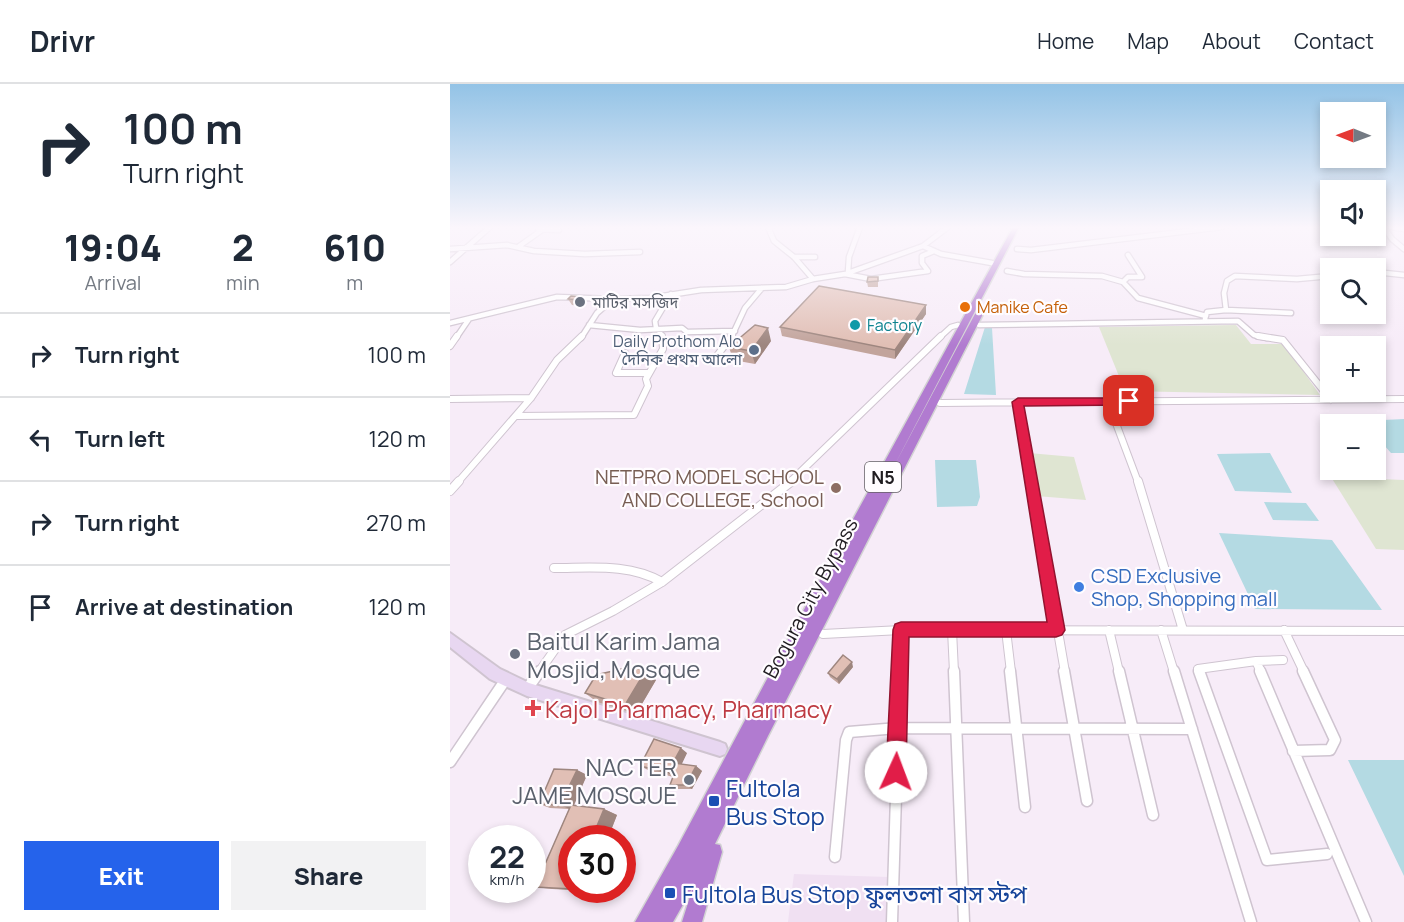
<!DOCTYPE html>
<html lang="en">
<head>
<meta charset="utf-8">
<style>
  :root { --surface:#fff; --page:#f2f2f3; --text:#1f2937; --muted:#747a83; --line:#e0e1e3; --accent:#2563eb }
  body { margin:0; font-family:Manrope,"Noto Sans Bengali",sans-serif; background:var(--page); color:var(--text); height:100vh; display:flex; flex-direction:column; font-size:22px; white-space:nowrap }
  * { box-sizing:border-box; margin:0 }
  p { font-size:20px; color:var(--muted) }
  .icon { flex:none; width:33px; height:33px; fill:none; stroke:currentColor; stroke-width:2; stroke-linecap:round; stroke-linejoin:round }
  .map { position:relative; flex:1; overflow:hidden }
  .sheet { display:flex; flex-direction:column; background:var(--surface); width:450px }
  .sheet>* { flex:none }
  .guide { background:#fff; color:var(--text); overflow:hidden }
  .needle { width:39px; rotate:271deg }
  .fabs { position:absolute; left:870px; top:18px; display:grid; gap:12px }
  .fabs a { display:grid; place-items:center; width:66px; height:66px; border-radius:0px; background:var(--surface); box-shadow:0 3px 9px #0003; font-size:30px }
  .speed { position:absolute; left:18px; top:741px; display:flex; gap:12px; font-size:30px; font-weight:700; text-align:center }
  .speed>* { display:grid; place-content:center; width:78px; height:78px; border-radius:50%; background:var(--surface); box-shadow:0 3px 9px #0003; line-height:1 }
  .speed small { font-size:15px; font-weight:400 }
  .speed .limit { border:9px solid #d22; background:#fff; color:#111 }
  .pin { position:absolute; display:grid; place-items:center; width:51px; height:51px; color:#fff; margin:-26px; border-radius:12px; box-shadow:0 3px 9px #0006 }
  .me { position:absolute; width:66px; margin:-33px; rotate:2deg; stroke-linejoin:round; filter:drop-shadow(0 0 4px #0008) }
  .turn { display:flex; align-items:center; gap:21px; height:126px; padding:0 24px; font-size:27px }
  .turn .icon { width:78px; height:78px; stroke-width:2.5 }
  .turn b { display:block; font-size:42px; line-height:51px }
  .eta { display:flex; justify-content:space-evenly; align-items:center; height:102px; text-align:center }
  .eta b { font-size:36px; font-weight:800; line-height:42px }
  .primary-button { display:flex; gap:12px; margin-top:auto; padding:12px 24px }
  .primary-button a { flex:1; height:69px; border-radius:0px; background:var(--accent); color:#fff; font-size:24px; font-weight:800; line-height:69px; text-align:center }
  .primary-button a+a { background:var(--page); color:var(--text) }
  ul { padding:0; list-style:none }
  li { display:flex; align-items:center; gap:18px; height:84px; padding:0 24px; border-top:2px solid var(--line) }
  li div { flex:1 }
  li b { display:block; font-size:22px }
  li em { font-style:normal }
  header { display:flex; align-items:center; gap:36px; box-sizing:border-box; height:84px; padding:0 30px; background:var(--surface); border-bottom:2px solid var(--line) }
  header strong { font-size:28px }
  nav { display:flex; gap:33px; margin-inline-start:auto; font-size:21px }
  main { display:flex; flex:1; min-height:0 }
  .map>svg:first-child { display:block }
  .built { fill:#f0e0f2 }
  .green { fill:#dfe5d2 }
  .water { fill:#b4dae3 }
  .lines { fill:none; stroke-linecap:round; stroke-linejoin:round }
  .street-far3-casing { stroke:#cfc4d0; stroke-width:7 }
  .street-far2-casing { stroke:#cfc4d0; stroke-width:8 }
  .street-far1-casing { stroke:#cfc4d0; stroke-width:10 }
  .street-casing { stroke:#cfc4d0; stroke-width:13 }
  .secondary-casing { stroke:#cfc4d0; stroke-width:4 }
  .highway-casing { stroke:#d2d2d3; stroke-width:3 }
  .street-far3 { stroke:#fff; stroke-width:4.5 }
  .street-far2 { stroke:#fff; stroke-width:6 }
  .street-far1 { stroke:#fff; stroke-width:8 }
  .street { stroke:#fff; stroke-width:10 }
  .secondary { fill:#e8d7f1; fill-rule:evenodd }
  .highway { fill:#b17bd0; fill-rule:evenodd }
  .wall { fill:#c2a49c }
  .shaded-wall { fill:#9e867f }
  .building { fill:#e1bfb5; stroke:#9e867f; stroke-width:1.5 }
  .route { fill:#e11d48; stroke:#92132f; stroke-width:1.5 }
  .worship-dot { fill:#6b7280; stroke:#fffcff; stroke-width:2 }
  .food-dot { fill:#e8710a; stroke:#fffcff; stroke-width:2 }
  .culture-dot { fill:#0f9aa8; stroke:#fffcff; stroke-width:2 }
  .service-dot { fill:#5c6f8a; stroke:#fffcff; stroke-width:2 }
  .education-dot { fill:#8d6e63; stroke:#fffcff; stroke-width:2 }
  .shop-dot { fill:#3f7fe0; stroke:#fffcff; stroke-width:2 }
  .health-dot { fill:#e0444e; stroke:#fffcff; stroke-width:2 }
  .transit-dot { fill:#1a4fb4; stroke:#fffcff; stroke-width:2 }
  .labels { text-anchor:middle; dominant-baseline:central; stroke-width:4.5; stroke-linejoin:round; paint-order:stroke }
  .far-worship-label { font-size:16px; fill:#5b616d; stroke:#fffcff; text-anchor:start }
  .far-food-label { font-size:16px; fill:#c56008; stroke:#fffcff; text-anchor:start }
  .far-culture-label { font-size:16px; fill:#0d838f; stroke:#fffcff; text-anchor:start }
  .far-service-label { font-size:16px; fill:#4e5e75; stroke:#fffcff; text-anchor:end }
  .shield { fill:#fffcff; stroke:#635f64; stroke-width:1.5 }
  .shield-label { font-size:18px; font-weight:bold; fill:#201c21 }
  .education-label { font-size:20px; fill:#785e54; stroke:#fffcff; text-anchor:end }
  .shop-label { font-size:20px; fill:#366cbe; stroke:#fffcff; text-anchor:start }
  .street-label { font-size:20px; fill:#201c21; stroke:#fffcff }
  .near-worship-label { font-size:24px; fill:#5b616d; stroke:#fffcff; text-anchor:start }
  .near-health-label { font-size:24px; fill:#be3a42; stroke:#fffcff; text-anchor:start }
  .near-transit-label { font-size:24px; fill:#164399; stroke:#fffcff; text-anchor:start }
</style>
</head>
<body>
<header>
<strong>Drivr</strong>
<nav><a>Home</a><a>Map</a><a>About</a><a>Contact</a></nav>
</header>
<main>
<section class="sheet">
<div class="guide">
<div class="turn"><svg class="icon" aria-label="right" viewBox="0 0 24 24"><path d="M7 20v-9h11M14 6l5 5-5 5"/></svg><div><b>100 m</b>Turn right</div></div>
</div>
<div class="eta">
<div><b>19:04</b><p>Arrival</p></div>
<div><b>2</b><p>min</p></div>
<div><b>610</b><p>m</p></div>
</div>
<ul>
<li><svg class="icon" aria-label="right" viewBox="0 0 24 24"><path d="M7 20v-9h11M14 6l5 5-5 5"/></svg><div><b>Turn right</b></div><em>100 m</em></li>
<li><svg class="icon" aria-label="left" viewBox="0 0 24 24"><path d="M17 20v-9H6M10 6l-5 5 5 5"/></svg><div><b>Turn left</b></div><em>120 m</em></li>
<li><svg class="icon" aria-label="right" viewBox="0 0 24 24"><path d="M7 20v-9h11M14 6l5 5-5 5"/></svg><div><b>Turn right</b></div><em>270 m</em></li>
<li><svg class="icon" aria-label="arrive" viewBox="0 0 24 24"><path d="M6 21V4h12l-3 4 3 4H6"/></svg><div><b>Arrive at destination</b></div><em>120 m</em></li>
</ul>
<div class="primary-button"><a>Exit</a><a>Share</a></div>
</section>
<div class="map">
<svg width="954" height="838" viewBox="0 0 954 838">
  <rect width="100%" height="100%" fill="#f7ecf8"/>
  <path class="built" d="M344 790 439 793 436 838H338Z"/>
  <path class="green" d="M786 241 801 260H834L870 311 675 307 649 243Z
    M579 369 624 373 636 416 586 412Z
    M881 393 954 396V466L926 465Z"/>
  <path class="water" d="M535 243 542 244 546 311 514 310Z
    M954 335V369H941L926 352V340H916L913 337Z
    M820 369 842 409 785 407 767 370Z
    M485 376H526L530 413 527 422 487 423Z
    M814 418 856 419 869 437 823 436Z
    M769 449 882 456 932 526 805 525Z
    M898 676H954V792Z"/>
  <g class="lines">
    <defs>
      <path id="street-far3" d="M318 143 324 157 344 173 363 195
        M934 143 942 155 954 165
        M941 143 954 145
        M88 145 109 146
        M473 162 498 143
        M68 163 92 146
        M0 165 57 161 84 167 135 170 190 168
        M567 165 581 166 772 143
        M344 173H365
        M0 178 40 143
        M557 187 574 190 652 192 673 198 688 214 756 232
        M398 188 399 173 410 143
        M926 188 954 191
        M395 190 473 162 491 170 542 179
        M673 198 678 193H692L678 171
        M163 215 200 214 251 206 336 203 363 195 395 190 421 195 478 187 472 179V172L484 167
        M776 226 841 229
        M755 235 757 228 776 226 774 209 777 197 785 192 847 195 880 192
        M0 239 107 213 163 215 147 229 131 254
        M139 241 190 246 232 244 237 248 285 247
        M529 241 788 237 804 251 817 254
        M206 244 205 237 221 210
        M208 245 213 254
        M6 254 19 235
        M281 254 295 224 312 204
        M489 254 501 243 508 241"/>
      <path id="street-far2" d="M808 252 833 256 881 316
        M0 262 7 252
        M175 269 166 289H199
        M266 273 282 252
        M0 315 81 314
        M568 318 582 398
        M658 318 688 398
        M490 319 954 315
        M66 332 184 331 198 302 196 295 213 265 212 252
        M8 398 81 314 107 276 132 252
        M340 398 491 252"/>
      <path id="street-far1" d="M582 397 615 588
        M688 397 733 546
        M0 407 9 397
        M104 484C140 484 179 479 212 498
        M502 546 504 588
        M556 546 561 588
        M659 546 669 588
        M711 546 724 588
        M834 546 854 588
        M373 550 451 546 954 547
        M89 588 115 551 163 527 212 498 342 397
        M450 588 451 546
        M749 588 748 585 806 577
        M811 588 806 577 833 576"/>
      <path id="street" d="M504 587 514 838
        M560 587 575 723
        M614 587 637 717
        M669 587 703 731
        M724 587 801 838
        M749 587 817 776 877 770
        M810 587 916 838
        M77 605 90 587
        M843 667 880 666 885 656 853 587
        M0 678 56 595
        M385 773 396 656 399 648 448 644 742 645
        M442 838 450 587"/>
      <path id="secondary" d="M0 549 50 585 79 599 270 658 275 660 277 665 275 670 270 672 77 612 40 595 0 563Z"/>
      <path id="highway" d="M563 143H569L443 384 525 230 529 227 533 230 318 652 265 760 270 761 272 768 252 838H232L243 803 223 838H185L228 762 372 492Z"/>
    </defs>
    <use href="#street-far3" class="street-far3-casing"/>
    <use href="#street-far2" class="street-far2-casing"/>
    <use href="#street-far1" class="street-far1-casing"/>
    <use href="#street" class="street-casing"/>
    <use href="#secondary" class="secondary-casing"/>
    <use href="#highway" class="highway-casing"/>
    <use href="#street-far3" class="street-far3"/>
    <use href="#street-far2" class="street-far2"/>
    <use href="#street-far1" class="street-far1"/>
    <use href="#street" class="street"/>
    <use href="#secondary" class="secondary"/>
    <use href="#highway" class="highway"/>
  </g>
  <path class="wall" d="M428 193V203H418L417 198Z
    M121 212 136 219 132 222 122 221 118 215Z
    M476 221V230L445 275 332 252 330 243Z
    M321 257 305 280 283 276 279 263Z
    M403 583 389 600 380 593 378 589Z
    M206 596 186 630 147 618 135 609Z
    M237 669 231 680 246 682 252 687 242 705H227L220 701 223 693 198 686 190 682Z
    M127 686 137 691 123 721 154 725 167 731 158 754H122V806H139L137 807 102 805 85 803 119 725 100 724 89 720Z"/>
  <path class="shaded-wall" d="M132 213 136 219 132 222 129 216Z
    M476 221V230L445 275V266Z
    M318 244 321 257 305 280 301 267Z
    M402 578 403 583 389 600 387 595Z
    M196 586 206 596 186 630 175 621Z
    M231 664 237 669 230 684 223 679Z
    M246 682 252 687 242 705 236 701Z
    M127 686 137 691 122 726 110 721Z
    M154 725 167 731 158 754H142Z
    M125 806H139L137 807Z"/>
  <path class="building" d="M418 193H428V197L417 198Z
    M369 202 476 221 445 266 330 243Z
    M121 212 132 213 129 216 118 215Z
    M305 241 318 244 301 267 279 263Z
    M393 571 402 578 387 595 378 589Z
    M180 583 196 586 175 621 135 609 146 591Z
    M204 655 231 664 223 679 246 682 236 701H220L224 690 190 682Z
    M104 685 127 686 110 721 89 720Z
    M121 721 154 725 142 754H122V805L85 803Z"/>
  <linearGradient id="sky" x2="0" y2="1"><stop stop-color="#93c3e6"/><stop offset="0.55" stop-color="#fbf6fc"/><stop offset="1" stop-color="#fbf6fc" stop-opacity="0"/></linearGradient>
  <rect width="954" height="261" fill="url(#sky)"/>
  <path class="route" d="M568 314H679L685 317 679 321 574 322 615 546 612 551 606 553H459L456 688 453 695 446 698 439 695 436 688 443 546 445 540 451 538H597L562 318Z"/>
  <g class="worship-dot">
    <circle cx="130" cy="218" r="6"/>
    <circle cx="65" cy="570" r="6"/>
    <circle cx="239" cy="696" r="6"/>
  </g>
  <circle class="food-dot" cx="515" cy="223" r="6"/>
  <circle class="culture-dot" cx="405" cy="241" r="6"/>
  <circle class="service-dot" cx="304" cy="266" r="6"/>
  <circle class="education-dot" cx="386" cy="404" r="6"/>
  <circle class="shop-dot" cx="629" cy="503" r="6"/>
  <path class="health-dot" d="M80 615h6v6h6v6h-6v6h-6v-6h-6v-6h6z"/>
  <g class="transit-dot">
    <rect x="258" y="711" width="12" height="12" rx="3"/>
    <rect x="214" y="803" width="12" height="12" rx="3"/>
  </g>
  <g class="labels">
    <g class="far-worship-label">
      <text x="142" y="218">মাটির মসজিদ</text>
    </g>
    <g class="far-food-label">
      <text x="527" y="223">Manike Cafe</text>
    </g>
    <g class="far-culture-label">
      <text x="417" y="241">Factory</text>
    </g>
    <g class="far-service-label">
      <text x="292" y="257">Daily Prothom Alo<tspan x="292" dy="18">দৈনিক প্রথম আলো</tspan></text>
    </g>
    <rect class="shield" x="415" y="378" width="36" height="30" rx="4.5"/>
    <g class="shield-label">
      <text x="433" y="393">N5</text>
    </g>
    <g class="education-label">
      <text x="374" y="392">NETPRO MODEL SCHOOL<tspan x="374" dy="23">AND COLLEGE, School</tspan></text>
    </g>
    <g class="shop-label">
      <text x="641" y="491">CSD Exclusive<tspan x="641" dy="23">Shop, Shopping mall</tspan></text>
    </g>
    <g class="street-label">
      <text transform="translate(360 514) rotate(-62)">Bogura City Bypass</text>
    </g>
    <g class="near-worship-label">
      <text x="77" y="556">Baitul Karim Jama<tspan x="77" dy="28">Mosjid, Mosque</tspan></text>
      <text x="227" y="682" text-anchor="end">NACTER<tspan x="227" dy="28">JAME MOSQUE</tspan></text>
    </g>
    <g class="near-health-label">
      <text x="95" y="624">Kajol Pharmacy, Pharmacy</text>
    </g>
    <g class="near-transit-label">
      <text x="276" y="703">Fultola<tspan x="276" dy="28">Bus Stop</tspan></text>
      <text x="232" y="809">Fultola Bus Stop ফুলতলা বাস স্টপ</text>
    </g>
  </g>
</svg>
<div class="fabs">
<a><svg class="needle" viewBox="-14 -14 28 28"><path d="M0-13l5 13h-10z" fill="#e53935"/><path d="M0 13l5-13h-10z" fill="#747a83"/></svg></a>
<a><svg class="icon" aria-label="sound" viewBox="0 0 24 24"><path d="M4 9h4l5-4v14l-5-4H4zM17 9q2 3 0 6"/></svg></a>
<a><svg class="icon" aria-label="search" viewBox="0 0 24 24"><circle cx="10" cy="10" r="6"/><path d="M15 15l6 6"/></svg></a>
<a>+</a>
<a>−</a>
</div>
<div class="speed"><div>22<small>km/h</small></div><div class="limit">30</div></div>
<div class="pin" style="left:679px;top:317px;background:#d93025"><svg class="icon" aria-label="arrive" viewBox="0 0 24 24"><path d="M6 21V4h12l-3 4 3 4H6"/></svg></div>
<svg class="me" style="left:446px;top:688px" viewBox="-20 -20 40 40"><circle r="19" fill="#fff"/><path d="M0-13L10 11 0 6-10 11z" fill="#e11d48"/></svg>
</div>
</main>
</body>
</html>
